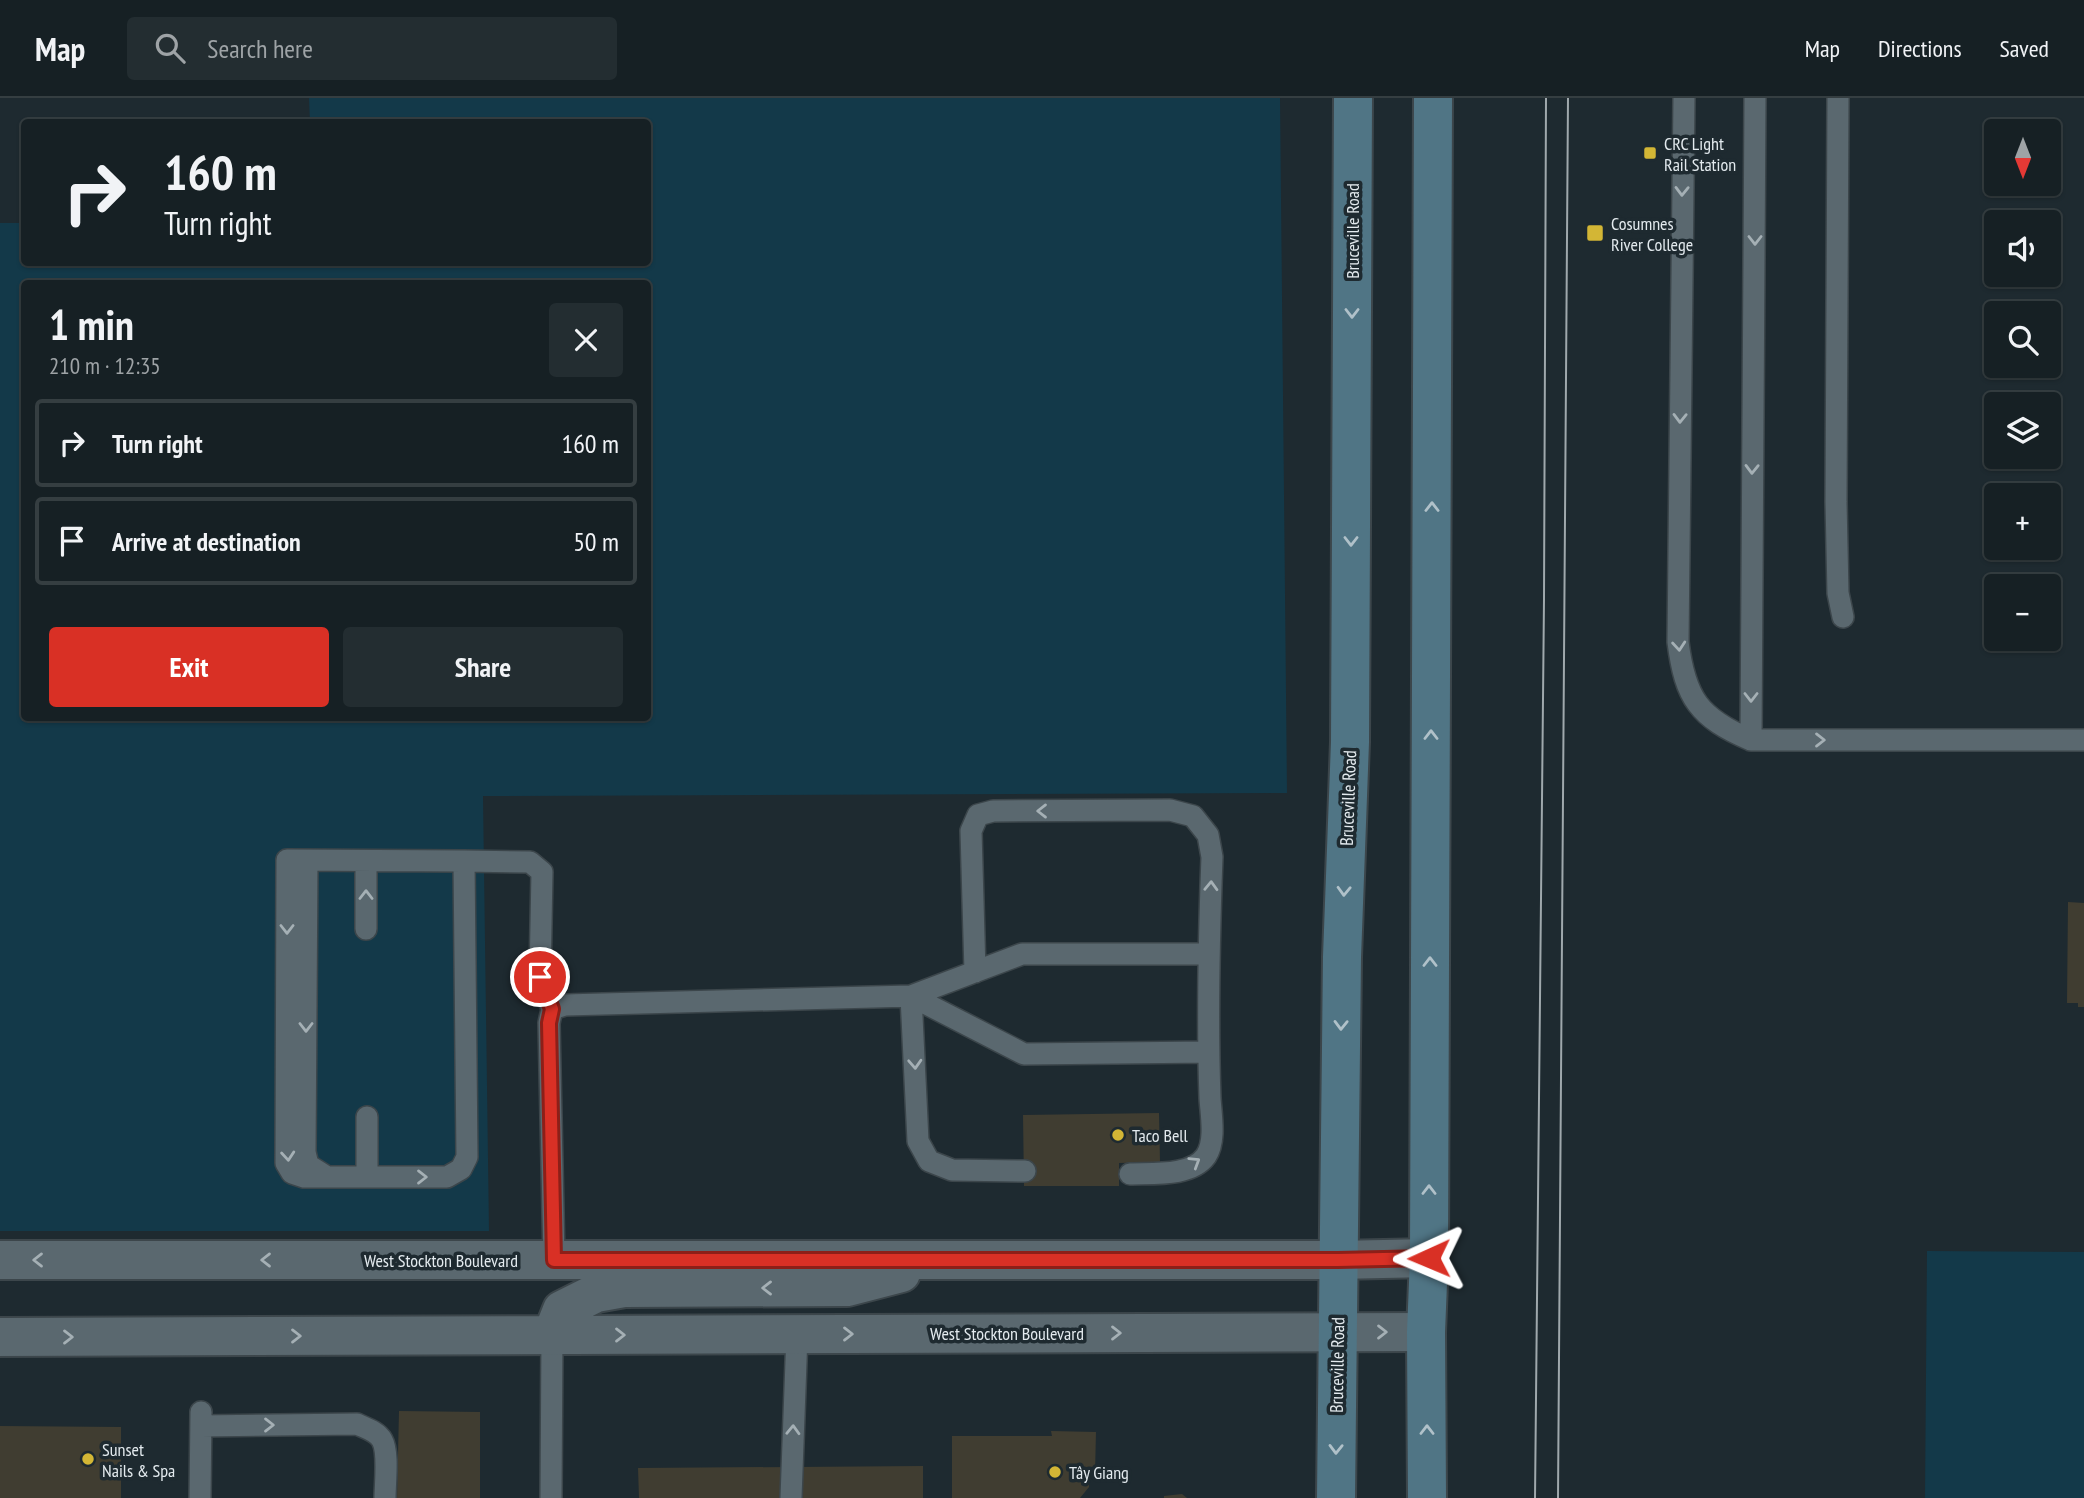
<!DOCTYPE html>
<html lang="en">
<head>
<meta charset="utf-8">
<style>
  :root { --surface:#162024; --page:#232d31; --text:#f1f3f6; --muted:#9ea3a6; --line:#353e41; --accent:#d93025 }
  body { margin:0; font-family:"PT Sans Narrow",sans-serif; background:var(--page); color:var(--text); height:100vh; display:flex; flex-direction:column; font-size:26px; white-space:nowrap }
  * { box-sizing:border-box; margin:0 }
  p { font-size:23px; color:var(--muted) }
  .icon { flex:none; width:38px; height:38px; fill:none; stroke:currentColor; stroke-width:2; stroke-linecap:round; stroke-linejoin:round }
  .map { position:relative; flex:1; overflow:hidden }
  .sheet { position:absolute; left:21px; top:182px; width:630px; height:441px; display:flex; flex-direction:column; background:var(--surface); border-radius:7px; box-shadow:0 2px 5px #0004,0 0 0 2px var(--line) }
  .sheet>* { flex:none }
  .banner { position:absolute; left:21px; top:21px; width:630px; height:147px; border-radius:7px; box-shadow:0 2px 5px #0004,0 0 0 2px var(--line); background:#162024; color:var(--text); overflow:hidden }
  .needle { width:46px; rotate:180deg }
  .tools { position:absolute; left:1984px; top:21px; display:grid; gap:14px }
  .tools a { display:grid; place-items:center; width:77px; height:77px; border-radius:7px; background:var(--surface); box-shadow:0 2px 5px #0004,0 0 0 2px var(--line); font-size:35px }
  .pin { position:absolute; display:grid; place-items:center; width:60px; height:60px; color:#fff; margin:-30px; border:4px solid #fff; border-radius:50%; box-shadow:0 2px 7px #0007 }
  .me { position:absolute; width:77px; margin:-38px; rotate:269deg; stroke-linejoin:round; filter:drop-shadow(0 0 5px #0008) }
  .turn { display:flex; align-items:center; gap:24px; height:147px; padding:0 28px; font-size:32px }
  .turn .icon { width:91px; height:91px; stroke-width:2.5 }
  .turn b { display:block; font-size:49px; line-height:60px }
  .round { display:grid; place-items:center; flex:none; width:74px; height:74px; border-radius:7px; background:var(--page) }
  .summary { display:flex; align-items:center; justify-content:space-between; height:119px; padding:0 28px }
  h1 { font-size:42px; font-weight:800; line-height:52px }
  .button { display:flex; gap:14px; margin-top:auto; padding:14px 28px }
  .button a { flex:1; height:80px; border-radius:7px; background:var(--accent); color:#fff; font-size:28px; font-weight:800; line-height:80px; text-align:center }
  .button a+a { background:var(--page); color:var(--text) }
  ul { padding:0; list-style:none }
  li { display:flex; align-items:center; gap:21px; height:88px; margin:0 14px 10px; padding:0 14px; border:4px solid var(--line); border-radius:7px }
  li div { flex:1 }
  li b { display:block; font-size:26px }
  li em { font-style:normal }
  header { display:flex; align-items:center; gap:42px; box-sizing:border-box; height:98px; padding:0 35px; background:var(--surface); border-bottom:2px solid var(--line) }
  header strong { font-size:33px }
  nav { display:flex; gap:38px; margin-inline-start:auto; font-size:24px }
  .search { width:490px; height:63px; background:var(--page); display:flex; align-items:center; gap:18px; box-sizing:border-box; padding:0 24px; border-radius:7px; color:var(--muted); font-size:26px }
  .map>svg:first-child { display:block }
  .green { fill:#133949; fill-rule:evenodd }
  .building { fill:#403d31 }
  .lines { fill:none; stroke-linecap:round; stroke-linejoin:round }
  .service-casing { stroke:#3c464b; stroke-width:24 }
  .tertiary-casing { stroke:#3c464b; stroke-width:42 }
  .secondary-casing { stroke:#3c464b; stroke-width:42 }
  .service { stroke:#5a686f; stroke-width:21 }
  .tertiary { stroke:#5a686f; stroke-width:38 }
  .secondary { stroke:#507585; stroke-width:38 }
  .tram { stroke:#9fa8ac; stroke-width:2 }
  .oneway { stroke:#a5b0b5 }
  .oneway2 { stroke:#b0c1c9 }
  .route-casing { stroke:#8d1f18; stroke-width:18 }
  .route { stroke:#d93025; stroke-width:12 }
  .poi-dot { fill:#d3b635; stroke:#1e2a30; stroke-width:2.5 }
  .labels { text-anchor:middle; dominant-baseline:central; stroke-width:7; stroke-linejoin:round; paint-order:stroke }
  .poi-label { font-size:18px; fill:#e3eaee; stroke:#1e2a30; text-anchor:start }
  .street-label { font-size:18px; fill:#e3eaee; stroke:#1e2a30 }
</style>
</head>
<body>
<header>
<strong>Map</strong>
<div class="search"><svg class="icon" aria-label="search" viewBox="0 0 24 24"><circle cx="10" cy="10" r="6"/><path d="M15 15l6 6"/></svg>Search here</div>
<nav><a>Map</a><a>Directions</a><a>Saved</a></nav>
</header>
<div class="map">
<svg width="2084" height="1400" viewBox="0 0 2084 1400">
  <rect width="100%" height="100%" fill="#1e2a30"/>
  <path class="green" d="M309 0H1280L1287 695 483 698 489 1133H0V125H24V164H648V24H310ZM24 186H648V620H24Z
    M1927 1153 2084 1154V1400H1925Z"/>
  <path class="building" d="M2068 804 2084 805V909H2078V905H2067Z
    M1159 1015 1160 1064 1119 1065V1088H1024L1023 1017Z
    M399 1313 480 1314V1400H397Z
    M0 1328 121 1329V1400H0Z
    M1051 1333 1096 1334 1095 1375H1090L1089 1389 1080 1400H952V1338H1052Z
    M923 1368V1400H639L638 1370Z
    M1182 1396 1187 1400H1164V1398Z"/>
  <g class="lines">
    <defs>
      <path id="service" d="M1684 0 1678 544C1685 600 1699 620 1751 642H2084
        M1838 0 1836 404 1838 495 1843 519
        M1751 642 1755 0
        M307 763 305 1054 308 1067 327 1079H447L461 1071 467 1059 464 763 530 764 542 774 540 879 552 911
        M366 763V831
        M975 874 971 733 978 717 993 713 1170 712 1193 718 1208 737 1212 759C1209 839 1207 919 1210 1000 1211 1017 1216 1043 1206 1058 1191 1079 1152 1075 1130 1076
        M911 898 1024 956 1208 954
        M911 898 918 1043 929 1063 952 1072 1025 1073
        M367 1019V1079
        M325 1079H304L292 1075 286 1065 287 762 464 763
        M554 1162 549 925 552 911 565 907 911 898 1022 856H1209
        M201 1328 357 1326C365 1330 377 1333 382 1342 389 1354 385 1385 385 1400
        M200 1400 201 1314
        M551 1400 552 1237
        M791 1400 797 1236"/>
      <path id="tertiary" d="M0 1162H1338L1429 1160
        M552 1237 562 1212 596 1195 624 1190 847 1189 901 1175
        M0 1239 1426 1234"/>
      <path id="secondary" d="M1336 1400 1342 859 1350 644 1353 0
        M1427 1400 1426 1234 1429 1160 1433 0"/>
    </defs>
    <use href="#service" class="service-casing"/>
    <use href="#tertiary" class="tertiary-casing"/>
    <use href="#secondary" class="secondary-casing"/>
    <use href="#service" class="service"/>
    <use href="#tertiary" class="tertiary"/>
    <use href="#secondary" class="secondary"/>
    <path class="tram" d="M1535 1400 1544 501 1546 0
      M1558 1400 1568 0"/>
  </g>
  <defs><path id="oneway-chevron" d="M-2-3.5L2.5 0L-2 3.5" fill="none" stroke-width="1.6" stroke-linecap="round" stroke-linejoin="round" transform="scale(1.75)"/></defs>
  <g class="oneway">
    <use href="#oneway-chevron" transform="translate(1682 93) rotate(91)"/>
    <use href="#oneway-chevron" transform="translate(1755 142) rotate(90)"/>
    <use href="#oneway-chevron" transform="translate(1680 320) rotate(91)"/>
    <use href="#oneway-chevron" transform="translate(1752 371) rotate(91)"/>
    <use href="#oneway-chevron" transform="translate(1679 548) rotate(85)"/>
    <use href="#oneway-chevron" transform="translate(1751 599) rotate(90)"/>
    <use href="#oneway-chevron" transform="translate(1820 642)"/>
    <use href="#oneway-chevron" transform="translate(1042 713) rotate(180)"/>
    <use href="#oneway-chevron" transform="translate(1211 788) rotate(-88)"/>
    <use href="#oneway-chevron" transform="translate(366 797) rotate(-90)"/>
    <use href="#oneway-chevron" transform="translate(287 831) rotate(90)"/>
    <use href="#oneway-chevron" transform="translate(306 929) rotate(90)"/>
    <use href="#oneway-chevron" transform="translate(915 966) rotate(87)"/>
    <use href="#oneway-chevron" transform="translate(288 1058) rotate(85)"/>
    <use href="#oneway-chevron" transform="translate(1195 1064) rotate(-32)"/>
    <use href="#oneway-chevron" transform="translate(422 1079)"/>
    <use href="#oneway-chevron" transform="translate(38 1162) rotate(180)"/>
    <use href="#oneway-chevron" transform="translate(266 1162) rotate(180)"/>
    <use href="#oneway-chevron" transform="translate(767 1190) rotate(180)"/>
    <use href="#oneway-chevron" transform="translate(1382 1234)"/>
    <use href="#oneway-chevron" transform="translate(1116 1235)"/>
    <use href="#oneway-chevron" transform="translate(848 1236)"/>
    <use href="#oneway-chevron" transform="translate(620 1237)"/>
    <use href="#oneway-chevron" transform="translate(296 1238)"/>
    <use href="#oneway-chevron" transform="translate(68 1239)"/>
    <use href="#oneway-chevron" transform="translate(269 1327)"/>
    <use href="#oneway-chevron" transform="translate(793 1332) rotate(-88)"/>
  </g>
  <g class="oneway2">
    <use href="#oneway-chevron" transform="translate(1352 215) rotate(90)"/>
    <use href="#oneway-chevron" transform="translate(1432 409) rotate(-90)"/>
    <use href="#oneway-chevron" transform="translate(1351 443) rotate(90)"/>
    <use href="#oneway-chevron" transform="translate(1431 637) rotate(-90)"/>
    <use href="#oneway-chevron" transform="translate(1344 793) rotate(92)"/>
    <use href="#oneway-chevron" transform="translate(1430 864) rotate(-90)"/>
    <use href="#oneway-chevron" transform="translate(1341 927) rotate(91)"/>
    <use href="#oneway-chevron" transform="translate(1429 1092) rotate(-90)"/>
    <use href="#oneway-chevron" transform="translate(1427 1332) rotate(-90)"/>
    <use href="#oneway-chevron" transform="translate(1336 1351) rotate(91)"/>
  </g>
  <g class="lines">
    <defs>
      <path id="route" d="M540 879 552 911 549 925 554 1162H1338L1429 1160"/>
    </defs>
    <use href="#route" class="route-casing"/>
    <use href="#route" class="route"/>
  </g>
  <g class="poi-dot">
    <rect x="1643" y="48" width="14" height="14" rx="3.5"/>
    <rect x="1586" y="126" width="18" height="18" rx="3.5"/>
    <circle cx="1118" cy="1037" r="7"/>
    <circle cx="88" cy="1361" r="7"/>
    <circle cx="1055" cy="1374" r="7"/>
  </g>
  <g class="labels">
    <g class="poi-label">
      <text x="1664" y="45">CRC Light<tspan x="1664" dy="21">Rail Station</tspan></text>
      <text x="1611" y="125">Cosumnes<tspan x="1611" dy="21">River College</tspan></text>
      <text x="1132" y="1037">Taco Bell</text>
      <text x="102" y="1351">Sunset<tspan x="102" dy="21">Nails &amp; Spa</tspan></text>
      <text x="1069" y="1374">Tây Giang</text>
    </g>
    <g class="street-label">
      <text transform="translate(1352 133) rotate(-90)">Bruceville Road</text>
      <text transform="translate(1348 700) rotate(-88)">Bruceville Road</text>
      <text x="441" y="1162">West Stockton Boulevard</text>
      <text x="1007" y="1235">West Stockton Boulevard</text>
      <text transform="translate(1337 1267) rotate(-89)">Bruceville Road</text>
    </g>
  </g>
</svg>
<div class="tools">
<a><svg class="needle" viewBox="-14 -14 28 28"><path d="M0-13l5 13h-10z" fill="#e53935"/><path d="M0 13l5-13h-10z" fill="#9ea3a6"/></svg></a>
<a><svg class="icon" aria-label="sound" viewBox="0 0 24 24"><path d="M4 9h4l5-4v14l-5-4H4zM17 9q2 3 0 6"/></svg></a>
<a><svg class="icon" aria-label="search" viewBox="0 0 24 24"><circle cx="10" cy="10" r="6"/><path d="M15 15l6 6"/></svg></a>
<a><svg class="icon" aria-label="layers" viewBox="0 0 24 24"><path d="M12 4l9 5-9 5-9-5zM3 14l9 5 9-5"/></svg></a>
<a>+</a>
<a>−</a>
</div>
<div class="pin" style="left:540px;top:879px;background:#d93025"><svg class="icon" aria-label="arrive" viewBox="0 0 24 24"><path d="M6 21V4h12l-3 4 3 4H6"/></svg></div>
<svg class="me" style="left:1429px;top:1160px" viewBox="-20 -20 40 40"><path d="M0-17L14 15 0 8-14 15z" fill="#d93025" stroke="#fff" stroke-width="4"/></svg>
<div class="banner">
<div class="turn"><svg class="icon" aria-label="right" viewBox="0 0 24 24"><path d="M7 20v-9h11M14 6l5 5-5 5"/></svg><div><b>160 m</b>Turn right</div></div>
</div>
<section class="sheet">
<div class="summary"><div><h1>1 min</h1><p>210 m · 12:35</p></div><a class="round"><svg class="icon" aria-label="close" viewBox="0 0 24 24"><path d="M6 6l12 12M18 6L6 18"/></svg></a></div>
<ul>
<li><svg class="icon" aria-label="right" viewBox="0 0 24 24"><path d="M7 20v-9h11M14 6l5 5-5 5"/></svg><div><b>Turn right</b></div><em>160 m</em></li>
<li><svg class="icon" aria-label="arrive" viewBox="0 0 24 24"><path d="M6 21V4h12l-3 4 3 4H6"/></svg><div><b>Arrive at destination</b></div><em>50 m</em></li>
</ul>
<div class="button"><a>Exit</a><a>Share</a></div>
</section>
</div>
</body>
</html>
